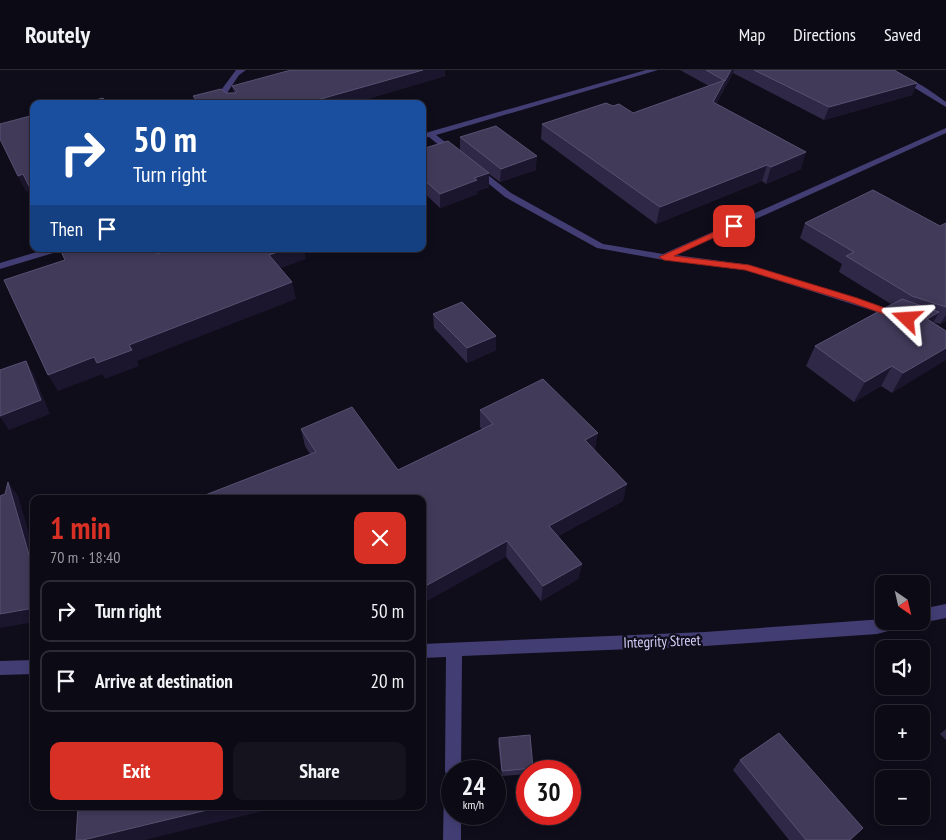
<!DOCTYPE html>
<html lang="en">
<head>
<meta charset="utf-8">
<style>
  :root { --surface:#0c0a14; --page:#15131d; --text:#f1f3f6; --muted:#9a9aa0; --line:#2c2b34; --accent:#d93025 }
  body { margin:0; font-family:"PT Sans Narrow",sans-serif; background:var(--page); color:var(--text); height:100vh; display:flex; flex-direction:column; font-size:19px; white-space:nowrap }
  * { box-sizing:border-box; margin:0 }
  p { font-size:16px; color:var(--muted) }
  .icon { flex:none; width:28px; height:28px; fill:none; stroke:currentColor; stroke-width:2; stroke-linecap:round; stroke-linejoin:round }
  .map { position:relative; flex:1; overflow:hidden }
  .details { position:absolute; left:30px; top:425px; width:396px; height:315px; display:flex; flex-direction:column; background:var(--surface); border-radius:10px; box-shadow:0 2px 8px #0003,0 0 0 1px var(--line) }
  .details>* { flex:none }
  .guide { position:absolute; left:30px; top:30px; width:396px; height:152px; border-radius:10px; box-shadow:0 2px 8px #0003,0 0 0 1px var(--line); background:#1a4fa0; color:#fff; overflow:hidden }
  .needle { width:32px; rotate:146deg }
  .controls { position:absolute; left:875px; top:505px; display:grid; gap:10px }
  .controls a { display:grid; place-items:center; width:55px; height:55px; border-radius:10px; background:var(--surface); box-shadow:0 2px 8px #0003,0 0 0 1px var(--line); font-size:25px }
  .speed { position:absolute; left:441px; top:690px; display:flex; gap:10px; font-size:25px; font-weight:700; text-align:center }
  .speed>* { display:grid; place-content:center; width:65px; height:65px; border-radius:50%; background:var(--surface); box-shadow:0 2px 8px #0003,0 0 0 1px var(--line); line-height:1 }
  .speed small { font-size:12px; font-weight:400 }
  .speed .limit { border:8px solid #d22; background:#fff; color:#111 }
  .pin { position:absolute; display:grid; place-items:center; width:42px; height:42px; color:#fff; margin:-21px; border-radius:10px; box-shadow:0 2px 8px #0006 }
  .me { position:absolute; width:55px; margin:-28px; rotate:290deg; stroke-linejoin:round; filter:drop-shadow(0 0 4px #0008) }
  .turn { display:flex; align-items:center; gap:18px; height:105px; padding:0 20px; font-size:22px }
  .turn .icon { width:65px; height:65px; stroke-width:2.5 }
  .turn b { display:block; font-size:35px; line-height:42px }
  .then { display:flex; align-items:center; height:48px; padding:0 20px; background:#0003; gap:10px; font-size:19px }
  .round { display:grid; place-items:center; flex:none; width:52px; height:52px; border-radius:10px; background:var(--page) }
  .overview { display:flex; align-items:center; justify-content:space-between; height:85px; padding:0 20px }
  h1 { font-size:30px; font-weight:800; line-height:38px; color:var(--accent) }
  .primary-button { display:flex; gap:10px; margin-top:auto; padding:10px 20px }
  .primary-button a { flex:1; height:58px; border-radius:10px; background:var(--accent); color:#fff; font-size:20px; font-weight:800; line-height:58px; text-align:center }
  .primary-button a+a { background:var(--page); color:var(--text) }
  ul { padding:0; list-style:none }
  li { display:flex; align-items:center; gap:15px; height:62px; margin:0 10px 8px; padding:0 10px; border:2px solid var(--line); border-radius:10px }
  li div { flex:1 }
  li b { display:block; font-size:19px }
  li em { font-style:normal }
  header { display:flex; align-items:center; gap:30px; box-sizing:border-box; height:70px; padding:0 25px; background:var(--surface); border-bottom:1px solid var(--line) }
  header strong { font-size:24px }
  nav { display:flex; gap:28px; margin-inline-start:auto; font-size:18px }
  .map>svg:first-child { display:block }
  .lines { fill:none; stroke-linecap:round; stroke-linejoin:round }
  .street { fill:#423e74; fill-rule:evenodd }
  .wall { fill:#2f2846 }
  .shaded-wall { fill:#1b162d }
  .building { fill:#413a59; stroke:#585172 }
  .route { fill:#d93025; stroke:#8d1f18 }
  .labels { text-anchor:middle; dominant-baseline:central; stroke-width:4.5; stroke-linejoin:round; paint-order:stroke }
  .street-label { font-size:15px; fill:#d4cef8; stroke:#100d1b }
</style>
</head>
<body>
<header>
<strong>Routely</strong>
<nav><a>Map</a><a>Directions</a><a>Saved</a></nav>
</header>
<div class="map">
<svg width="946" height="770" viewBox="0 0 946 770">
  <rect width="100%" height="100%" fill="#100d1b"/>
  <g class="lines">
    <path class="street" d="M236 0H246L239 5 227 23 238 34H229L219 23Z
      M646 0H658L436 65 457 81V85H451L429 67 422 68V64Z
      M878 0C903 0 926 18 946 32V37L910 15Z
      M946 58V63L676 185 750 195 900 243 901 245 896 248 745 200 664 190 597 178 505 127 472 100 479 98 511 123 603 174 663 184Z
      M47 179H62L60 181 0 199V193Z
      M946 534V548L921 553 917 551H921V539Z
      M884 549V551H908L906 556 877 564 705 576 462 586 461 701H452V744H461V770H443L444 717 446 711 451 709 447 707 445 701 446 587 422 588V574L705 562Z
      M34 590V604L0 605V591Z"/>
  </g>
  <path class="wall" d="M680 0H894L917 13 912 25 824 50 733 3 722 23 716 34 801 99 766 114 762 111 656 154 541 69 542 54 633 43 709 16Z
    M445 6 350 34H195L193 26 234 23 232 16Z
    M460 67 536 100 500 112 489 104V117L477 121V124L440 138 422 121V79L460 80Z
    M805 153 940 156 946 153V251L940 254 933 252 946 261 892 323 881 316 854 332 806 296 815 276 891 234 839 202 842 194 800 168Z
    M433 244 496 266V280L467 293 434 258Z
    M480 340 595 380 623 431 558 466 582 494 578 509 541 531 506 487 422 429H195L310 384 305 376 301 359 398 400 482 359 480 357Z
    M946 659V670L940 664Z
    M499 668 533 698V701H528V704L502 706 498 673Z
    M740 690 850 770H789L733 700Z"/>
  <path class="shaded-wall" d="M423 0H445V6L350 34H303Z
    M731 0H734L733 3 722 23 725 11Z
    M725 10 721 26 709 48 713 32Z
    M917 13 912 25 824 50 829 37Z
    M806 82 801 99 766 114 771 97Z
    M537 86 536 100 500 112 501 99Z
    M767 95 762 111 656 154 660 137Z
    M489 103V117L477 121V124L440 138V124L474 108Z
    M23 104 31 120 26 122 18 106Z
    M286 179H304L306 189 273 201 269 185Z
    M292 212 296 229 137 291 139 296 105 309 97 293 129 275Z
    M939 242 928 262 927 249Z
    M946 245V251L940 254Z
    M496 266V280L467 293V278Z
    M946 278V290L892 323 903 303Z
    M94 287 103 304 58 321 48 305Z
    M26 291 34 305 50 344 9 360 0 347V346Z
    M892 296 881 316 854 332 865 312Z
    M598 363 595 380 582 387 585 370Z
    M8 412 18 426 34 480V503Z
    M627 414 623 431 547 472 549 456Z
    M507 471 506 487 422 534V518Z
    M582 494 578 509 541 531 543 516Z
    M34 538V552L0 558V544Z
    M224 736H284L145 770H83Z"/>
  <path class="building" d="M291 0H423L303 34H200L193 26 221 19 226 23H235L237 21 232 16Z
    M706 0H731L725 11Z
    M754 0H894L917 13 829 37Z
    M725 10 713 32 806 82 771 97 767 95 660 137 542 54 606 33 613 36 619 34 633 43Z
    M103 28 107 34H80Z
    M34 45V126L23 104 18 106 0 69V54Z
    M496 56 537 86 501 99 460 67Z
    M448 71 489 103 474 108 477 110 440 124 422 108V79Z
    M873 120 940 156 946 153V237L912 226 846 186 854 182 805 153Z
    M60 179H154L157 184 172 179H286L269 185 292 212 129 275 132 280 97 293 94 287 48 305 4 210 65 190Z
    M902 229 939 242 927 249 946 261V278L903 303 892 296 865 312 815 276Z
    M462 232 496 266 467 278 433 244Z
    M26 291 41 330 0 346V300Z
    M543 309 598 363 585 370 627 414 549 456 582 494 543 516 507 471 422 518V429H347L346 427 342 429H195L316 382 301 359 352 337 398 400 493 354 480 340Z
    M8 412 34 502V538L0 544V426L5 424Z
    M779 663 863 758 850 770H806L740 690Z
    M530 665 533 698 502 701 499 668Z
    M78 736H224L83 770H76Z"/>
  <path class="route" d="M734 153 737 154V157L674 186 749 195 857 228 910 247 912 249 907 252 904 251 850 232 745 200 664 190 659 187Z"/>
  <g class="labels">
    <g class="street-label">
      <text transform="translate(662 571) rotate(-2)">Integrity Street</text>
    </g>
  </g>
</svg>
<div class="controls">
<a><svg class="needle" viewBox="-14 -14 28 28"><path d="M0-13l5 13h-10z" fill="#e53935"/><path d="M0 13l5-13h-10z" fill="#9a9aa0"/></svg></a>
<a><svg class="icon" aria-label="sound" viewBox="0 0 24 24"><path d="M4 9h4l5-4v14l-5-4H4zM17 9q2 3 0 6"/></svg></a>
<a>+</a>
<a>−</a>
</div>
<div class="speed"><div>24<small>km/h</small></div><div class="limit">30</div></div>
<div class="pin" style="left:734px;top:156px;background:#d93025"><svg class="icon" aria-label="arrive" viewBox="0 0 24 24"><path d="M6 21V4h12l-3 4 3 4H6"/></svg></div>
<svg class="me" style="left:907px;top:249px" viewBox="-20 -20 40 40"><path d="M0-17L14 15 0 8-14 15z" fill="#d93025" stroke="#fff" stroke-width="4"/></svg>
<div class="guide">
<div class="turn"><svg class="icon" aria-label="right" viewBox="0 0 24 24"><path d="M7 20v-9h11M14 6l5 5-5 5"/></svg><div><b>50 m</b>Turn right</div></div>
<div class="then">Then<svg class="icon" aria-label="arrive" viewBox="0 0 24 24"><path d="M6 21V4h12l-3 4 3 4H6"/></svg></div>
</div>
<section class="details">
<div class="overview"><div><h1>1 min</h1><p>70 m · 18:40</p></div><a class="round" style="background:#d93025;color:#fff"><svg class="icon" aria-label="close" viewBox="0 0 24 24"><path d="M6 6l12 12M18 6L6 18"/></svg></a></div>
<ul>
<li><svg class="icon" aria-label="right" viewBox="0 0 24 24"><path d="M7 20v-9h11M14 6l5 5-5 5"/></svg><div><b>Turn right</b></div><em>50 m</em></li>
<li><svg class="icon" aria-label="arrive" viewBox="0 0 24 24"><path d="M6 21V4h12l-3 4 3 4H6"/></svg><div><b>Arrive at destination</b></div><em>20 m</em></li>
</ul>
<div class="primary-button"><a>Exit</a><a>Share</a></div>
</section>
</div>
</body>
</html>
